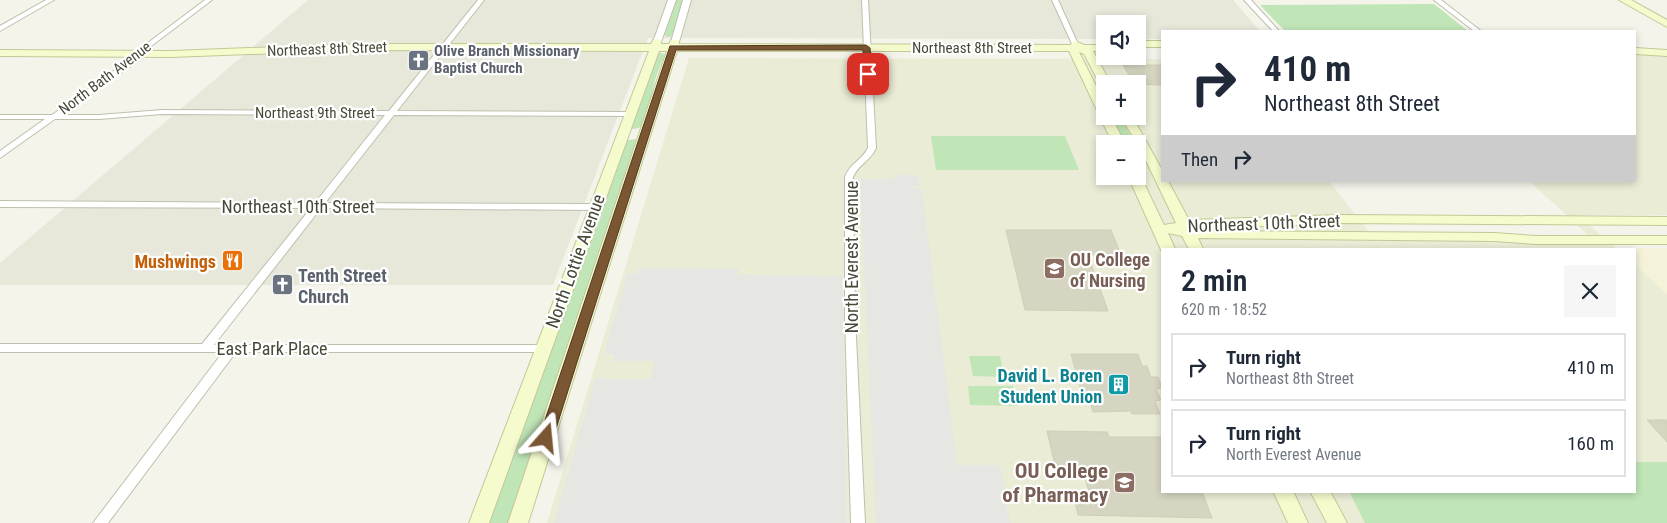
<!DOCTYPE html>
<html lang="en">
<head>
<meta charset="utf-8">
<style>
  :root { --surface:#fff; --page:#f6f6f7; --text:#1f2937; --muted:#747a83; --line:#e0e1e3 }
  body { margin:0; font-family:"Roboto Condensed",sans-serif; background:var(--page); color:var(--text); height:100vh; display:flex; flex-direction:column; font-size:19px; white-space:nowrap }
  * { box-sizing:border-box; margin:0 }
  p { font-size:16px; color:var(--muted) }
  .icon { flex:none; width:28px; height:28px; fill:none; stroke:currentColor; stroke-width:2; stroke-linecap:round; stroke-linejoin:round }
  .map { position:relative; flex:1; overflow:hidden }
  .details { position:absolute; left:1161px; top:248px; width:475px; height:245px; display:flex; flex-direction:column; background:var(--surface); border-radius:0px; box-shadow:0 2px 8px #0003 }
  .details>* { flex:none }
  .top-card { position:absolute; left:1161px; top:30px; width:475px; height:152px; border-radius:0px; box-shadow:0 2px 8px #0003; background:#fff; color:var(--text); overflow:hidden }
  .controls { position:absolute; left:1096px; top:15px; display:grid; gap:10px }
  .controls a { display:grid; place-items:center; width:50px; height:50px; border-radius:0px; background:var(--surface); box-shadow:0 2px 8px #0003; font-size:25px }
  .pin { position:absolute; display:grid; place-items:center; width:42px; height:42px; color:#fff; margin:-21px; border-radius:10px; box-shadow:0 2px 8px #0006 }
  .me { position:absolute; width:55px; margin:-28px; rotate:18deg; stroke-linejoin:round; filter:drop-shadow(0 0 4px #0008) }
  .turn { display:flex; align-items:center; gap:18px; height:105px; padding:0 20px; font-size:22px }
  .turn .icon { width:65px; height:65px; stroke-width:2.5 }
  .turn b { display:block; font-size:35px; line-height:42px }
  .then { display:flex; align-items:center; height:48px; padding:0 20px; background:#0003; gap:10px; font-size:19px }
  .round { display:grid; place-items:center; flex:none; width:52px; height:52px; border-radius:0px; background:var(--page) }
  .overview { display:flex; align-items:center; justify-content:space-between; height:85px; padding:0 20px }
  h1 { font-size:30px; font-weight:600; line-height:38px }
  ul { padding:0; list-style:none }
  li { display:flex; align-items:center; gap:15px; height:68px; margin:0 10px 8px; padding:0 10px; border:2px solid var(--line); border-radius:0px }
  li div { flex:1 }
  li b { display:block; font-size:19px }
  li em { font-style:normal }
  .map>svg:first-child { display:block }
  .residential { fill:#e7e8da }
  .commercial { fill:#f4f2d8 }
  .education { fill:#ebecd6; fill-rule:evenodd }
  .green { fill:#c0e5b7 }
  .parking { fill:#e6e6e2 }
  .building { fill:#d5d5c1; stroke:#d0cfb5 }
  .lines { fill:none; stroke-linecap:round; stroke-linejoin:round }
  .minor-casing { stroke:#bfbfae; stroke-width:2 }
  .tertiary-casing { stroke:#bfbfae; stroke-width:2 }
  .secondary-casing { stroke:#c3c898; stroke-width:2 }
  .minor { fill:#fff; fill-rule:evenodd }
  .tertiary { fill:#fff; fill-rule:evenodd }
  .secondary { fill:#f6fbce; fill-rule:evenodd }
  .route { fill:#7b5632; stroke:#503820 }
  .labels { text-anchor:middle; dominant-baseline:central; stroke-width:4.5; stroke-linejoin:round; paint-order:stroke }
  .far-street-label { font-size:15px; fill:#484839; stroke:#fff }
  .far-worship-label { font-size:15px; font-weight:bold; fill:#5b616d; stroke:#fff; text-anchor:start }
  .street-label { font-size:18px; fill:#484839; stroke:#fff }
  .education-label { font-size:18px; font-weight:bold; fill:#785e54; stroke:#fff; text-anchor:start }
  .food-label { font-size:18px; font-weight:bold; fill:#c56008; stroke:#fff; text-anchor:end }
  .worship-label { font-size:18px; font-weight:bold; fill:#5b616d; stroke:#fff; text-anchor:start }
  .culture-label { font-size:18px; font-weight:bold; fill:#0d838f; stroke:#fff; text-anchor:end }
  .near-education-label { font-size:21px; font-weight:bold; fill:#785e54; stroke:#fff; text-anchor:end }
</style>
</head>
<body>
<div class="map">
<svg width="1667" height="523" viewBox="0 0 1667 523">
  <rect width="100%" height="100%" fill="#f4f4eb"/>
  <path class="residential" d="M308 0H1233L1260 31H1162V39H1138V24H1105V39L648 38 553 285H0V263Z"/>
  <path class="commercial" d="M1616 248H1667V296L1635 266V249Z"/>
  <path class="education" d="M1635 54 1667 55V215H1578L1617 249H1162V491H1635V265L1667 294V523H547L689 58 1162 59V181H1329L1377 242 1381 239 1448 240 1528 244H1598L1529 181H1635ZM1105 84H1138V116H1105ZM1105 144H1138V176H1105Z"/>
  <path class="green" d="M676 0H684L675 35 667 37 665 35Z
    M1434 4 1468 31H1285L1260 5Z
    M657 52 665 54C661 65 655 77 653 88 649 104 654 129 631 129L628 126Z
    M1110 116H1120L1135 144H1124Z
    M931 136H1065L1079 170H936Z
    M636 139 640 143 513 523H486L623 143 628 140Z
    M969 356H1000L1004 377 973 376Z
    M968 386H1013L1017 406 970 405Z
    M1635 462H1667V523H1365L1349 491H1635Z"/>
  <path class="parking" d="M894 175H918L920 186H913V188L922 189 957 465H1000L1010 523H876L860 179H894Z
    M639 268 739 269 738 275 842 276 847 523H554L595 379H651L655 361H613L615 354H604L627 274H637Z"/>
  <path class="building" d="M1123 65H1162V85L1134 84Z
    M1006 230H1111L1121 255H1088L1108 311 1025 310Z
    M1071 354H1138L1142 366H1147L1151 377H1158L1162 388 1156 389 1161 400 1155 401 1160 414H1132L1131 411 1093 412 1089 398H1083Z
    M1647 420H1667V442Z
    M1047 431 1107 432 1109 437H1162V491H1202L1212 518 1078 515 1073 492H1089L1084 474H1057Z"/>
  <g class="lines">
    <defs>
      <path id="minor" d="M46 0H54L0 31V26Z
        M205 0H212L146 50 145 56 62 115H99L162 110 389 111 478 0H484L397 111 630 112 634 114 630 116 394 115 325 203 595 204 600 207 595 210 321 208 214 345H543L547 346 549 349 547 352H236L108 523H93L223 352H0V344H202L311 208 0 207V201L315 203 385 115 162 114 99 119H55L0 158V151L45 119H0V115H52L139 53 141 48Z
        M862 0H868L876 148C871 160 858 165 853 177L855 317 865 523H851L845 317V177C849 164 862 160 868 148Z
        M1052 0H1058L1078 44 1077 45 1072 44Z
        M1244 0H1251L1279 31H1273Z
        M1434 0H1441L1481 31H1474Z"/>
      <path id="tertiary" d="M668 0H676L661 42 654 44 653 42Z
        M683 0H691L679 42 675 45 671 42Z"/>
      <path id="secondary" d="M1619 0H1631L1667 20V27Z
        M657 39 661 40V44H669L671 40H679V44L1070 45 1075 41 1084 45H1105V51H1093L1111 84H1105V87L1100 84 1084 54 1079 52 1105 104V116H1111L1125 144H1113L1069 51H677L528 523H508L667 51H659L489 523H469L649 51 361 50 171 57 0 56V50L171 51 361 44H651L653 40Z
        M1138 41H1162V47H1138Z
        M1635 48 1667 50V56L1635 54Z
        M1120 116H1132L1162 170V181H1168L1189 220 1341 215 1667 217V225L1341 223 1193 229 1207 231 1494 233 1535 236H1667V244H1535L1494 241 1198 238 1203 249H1189L1182 236 1168 233 1175 249H1162V252L1128 176H1138L1139 173 1164 225 1176 223 1138 144Z
        M1273 491H1293L1308 523H1288Z
        M1310 491H1330L1347 523H1327Z"/>
    </defs>
    <use href="#minor" class="minor-casing"/>
    <use href="#tertiary" class="tertiary-casing"/>
    <use href="#secondary" class="secondary-casing"/>
    <use href="#minor" class="minor"/>
    <use href="#tertiary" class="tertiary"/>
    <use href="#secondary" class="secondary"/>
  </g>
  <path class="route" d="M866 45 870 48 872 74 868 77 864 74 863 50H676L553 438 551 442 546 443 541 442 539 438 670 46Z"/>
  <defs>
    <symbol id="church-square" viewBox="-11 -11 22 22"><rect x="-9" y="-9" width="18" height="18" rx="4" fill="#6b7280" stroke="#fff"/><path d="M-1.2-6h2.4v3.5h3.3v2.4h-3.3V6h-2.4V-.1h-3.3v-2.4h3.3Z" fill="#fff"/></symbol>
    <symbol id="restaurant-square" viewBox="-11 -11 22 22"><rect x="-9" y="-9" width="18" height="18" rx="4" fill="#e8710a" stroke="#fff"/><path d="M-5-6h1v4h1v-4h1v4h1v-4h1v5L-1.5 .5V6h-2V.5L-5-1ZM5-6V6H3V1.5H1.5Q1.5-4 5-6Z" fill="#fff"/></symbol>
    <symbol id="university-square" viewBox="-11 -11 22 22"><rect x="-9" y="-9" width="18" height="18" rx="4" fill="#8d6e63" stroke="#fff"/><path d="M0-5L7-2L0 1L-7-2ZM-4 1L0 2.5L4 1V4Q0 6-4 4Z" fill="#fff"/></symbol>
    <symbol id="building-square" viewBox="-11 -11 22 22"><rect x="-9" y="-9" width="18" height="18" rx="4" fill="#0f9aa8" stroke="#fff"/><path d="M-4-6H4V6H1V3H-1V6H-4ZM-2.5-4.3h1.7v1.8h-1.7ZM.8-4.3h1.7v1.8H.8ZM-2.5-1h1.7V.8h-1.7ZM.8-1h1.7V.8H.8Z" fill="#fff"/></symbol>
  </defs>
  <g fill-rule="evenodd">
    <use href="#church-square" x="406" y="48" width="25" height="25"/>
    <use href="#restaurant-square" x="220" y="248" width="25" height="25"/>
    <use href="#university-square" x="1042" y="256" width="25" height="25"/>
    <use href="#church-square" x="270" y="272" width="25" height="25"/>
    <use href="#building-square" x="1106" y="372" width="25" height="25"/>
    <use href="#university-square" x="1112" y="470" width="25" height="25"/>
  </g>
  <g class="labels">
    <g class="far-street-label">
      <text x="972" y="48">Northeast 8th Street</text>
      <text transform="translate(327 49) rotate(-2)">Northeast 8th Street</text>
      <text transform="translate(105 78) rotate(-37)">North Bath Avenue</text>
      <text x="315" y="113">Northeast 9th Street</text>
    </g>
    <g class="far-worship-label">
      <text x="434" y="51">Olive Branch Missionary<tspan x="434" dy="17">Baptist Church</tspan></text>
    </g>
    <g class="street-label">
      <text x="298" y="206">Northeast 10th Street</text>
      <text transform="translate(1264 223) rotate(-2)">Northeast 10th Street</text>
      <text transform="translate(851 257) rotate(-90)">North Everest Avenue</text>
      <text transform="translate(575 261) rotate(-70)">North Lottie Avenue</text>
      <text x="272" y="348">East Park Place</text>
    </g>
    <g class="education-label">
      <text x="1070" y="259">OU College<tspan x="1070" dy="21">of Nursing</tspan></text>
    </g>
    <g class="food-label">
      <text x="216" y="261">Mushwings</text>
    </g>
    <g class="worship-label">
      <text x="298" y="275">Tenth Street<tspan x="298" dy="21">Church</tspan></text>
    </g>
    <g class="culture-label">
      <text x="1102" y="375">David L. Boren<tspan x="1102" dy="21">Student Union</tspan></text>
    </g>
    <g class="near-education-label">
      <text x="1108" y="471">OU College<tspan x="1108" dy="24">of Pharmacy</tspan></text>
    </g>
  </g>
</svg>
<div class="controls">
<a><svg class="icon" aria-label="sound" viewBox="0 0 24 24"><path d="M4 9h4l5-4v14l-5-4H4zM17 9q2 3 0 6"/></svg></a>
<a>+</a>
<a>−</a>
</div>
<div class="pin" style="left:868px;top:74px;background:#d93025"><svg class="icon" aria-label="arrive" viewBox="0 0 24 24"><path d="M6 21V4h12l-3 4 3 4H6"/></svg></div>
<svg class="me" style="left:546px;top:438px" viewBox="-20 -20 40 40"><path d="M0-17L14 15 0 8-14 15z" fill="#7b5632" stroke="#fff" stroke-width="4"/></svg>
<div class="top-card">
<div class="turn"><svg class="icon" aria-label="right" viewBox="0 0 24 24"><path d="M7 20v-9h11M14 6l5 5-5 5"/></svg><div><b>410 m</b>Northeast 8th Street</div></div>
<div class="then">Then<svg class="icon" aria-label="right" viewBox="0 0 24 24"><path d="M7 20v-9h11M14 6l5 5-5 5"/></svg></div>
</div>
<section class="details">
<div class="overview"><div><h1>2 min</h1><p>620 m · 18:52</p></div><a class="round"><svg class="icon" aria-label="close" viewBox="0 0 24 24"><path d="M6 6l12 12M18 6L6 18"/></svg></a></div>
<ul>
<li><svg class="icon" aria-label="right" viewBox="0 0 24 24"><path d="M7 20v-9h11M14 6l5 5-5 5"/></svg><div><b>Turn right</b><p>Northeast 8th Street</p></div><em>410 m</em></li>
<li><svg class="icon" aria-label="right" viewBox="0 0 24 24"><path d="M7 20v-9h11M14 6l5 5-5 5"/></svg><div><b>Turn right</b><p>North Everest Avenue</p></div><em>160 m</em></li>
</ul>
</section>
</div>
</body>
</html>
